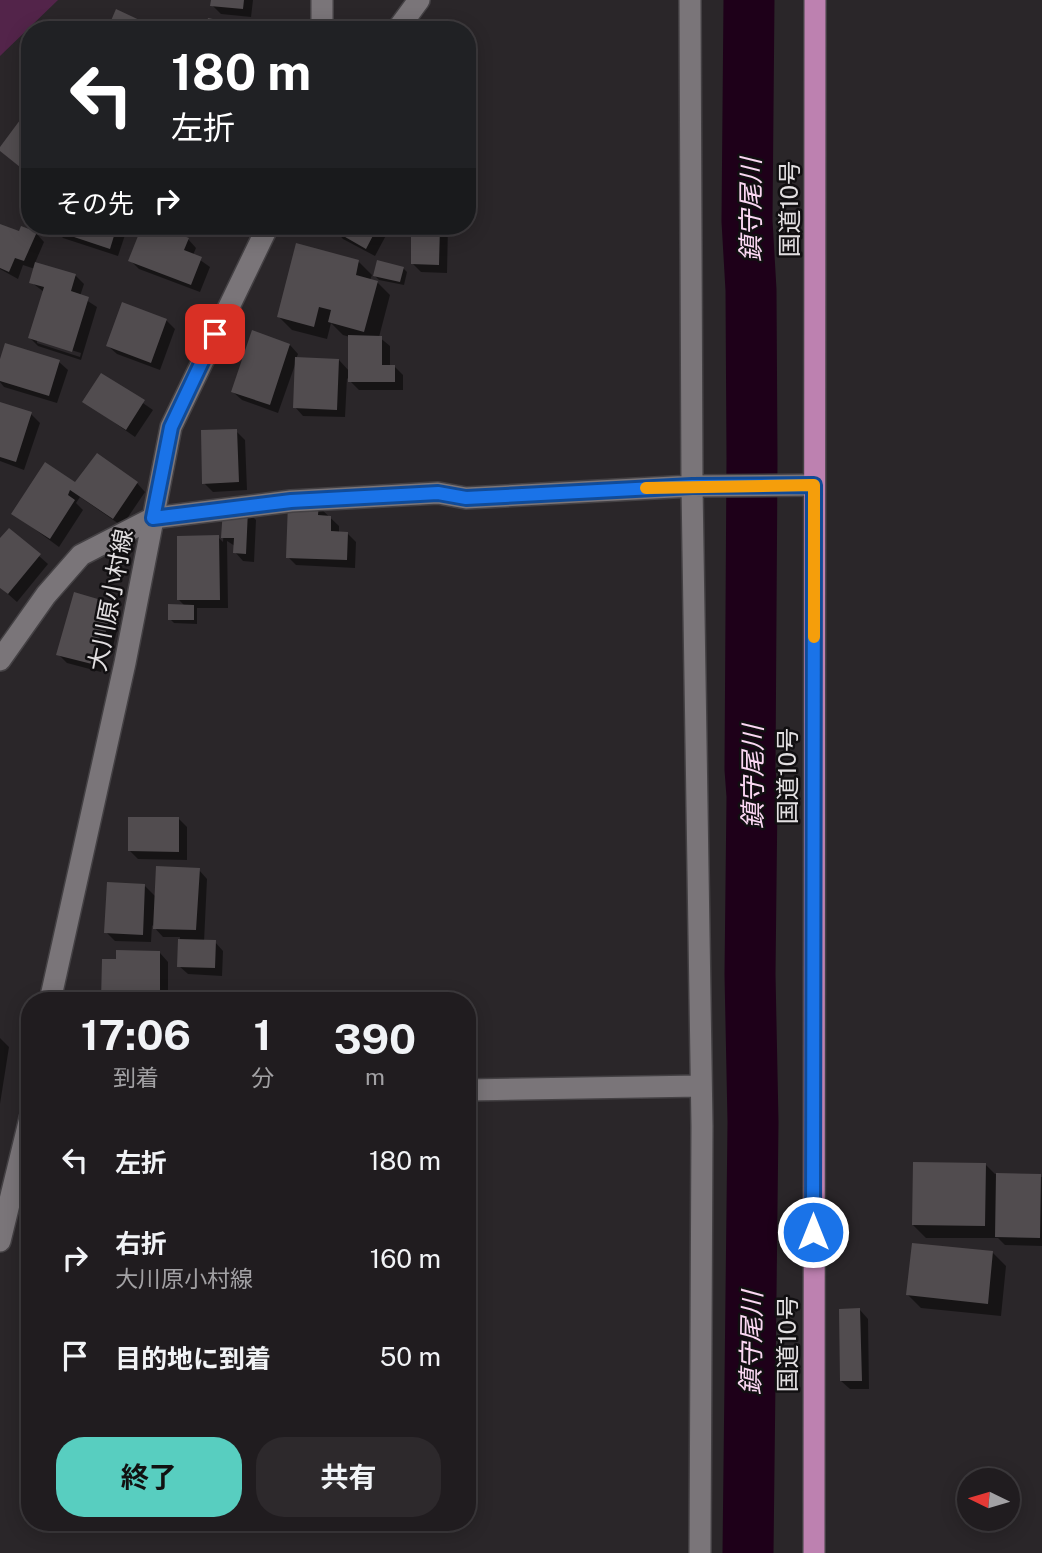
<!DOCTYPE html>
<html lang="ja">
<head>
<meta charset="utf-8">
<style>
  :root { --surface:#201c1f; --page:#2d292c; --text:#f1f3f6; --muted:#a2a1a4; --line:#3d3a3d; --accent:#58cec0 }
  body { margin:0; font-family:"Public Sans","Noto Sans JP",sans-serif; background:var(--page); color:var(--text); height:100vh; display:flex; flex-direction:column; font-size:26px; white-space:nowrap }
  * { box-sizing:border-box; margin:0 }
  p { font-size:23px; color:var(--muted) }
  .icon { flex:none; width:38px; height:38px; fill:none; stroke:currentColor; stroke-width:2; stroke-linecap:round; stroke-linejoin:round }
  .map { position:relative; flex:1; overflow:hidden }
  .sheet { position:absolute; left:21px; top:992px; width:455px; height:539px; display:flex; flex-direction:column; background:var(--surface); border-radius:28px; box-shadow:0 4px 18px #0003,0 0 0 2px var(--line) }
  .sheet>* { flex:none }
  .top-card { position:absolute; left:21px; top:21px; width:455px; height:214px; border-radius:28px; box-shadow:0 4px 18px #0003,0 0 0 2px var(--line); background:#202124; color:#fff; overflow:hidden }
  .needle { width:46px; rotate:275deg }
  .tools { position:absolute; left:957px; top:1468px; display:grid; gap:14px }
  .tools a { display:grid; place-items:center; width:63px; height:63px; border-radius:50%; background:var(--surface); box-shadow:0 4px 18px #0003,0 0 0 2px var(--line); font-size:35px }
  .pin { position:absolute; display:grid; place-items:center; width:60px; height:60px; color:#fff; margin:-30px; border-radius:14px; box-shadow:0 4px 10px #0006 }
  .me { position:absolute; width:77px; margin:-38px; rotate:0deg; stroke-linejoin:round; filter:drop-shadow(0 0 5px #0008) }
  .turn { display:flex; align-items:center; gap:24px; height:147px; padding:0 35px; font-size:32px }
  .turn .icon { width:91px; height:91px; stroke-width:2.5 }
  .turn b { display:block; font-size:49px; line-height:60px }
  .then { display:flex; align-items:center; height:66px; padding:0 35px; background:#0003; gap:14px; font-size:26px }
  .eta { display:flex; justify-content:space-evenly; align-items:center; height:119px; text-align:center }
  .eta b { font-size:42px; font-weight:700; line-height:49px }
  .primary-button { display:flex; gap:14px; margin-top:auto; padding:14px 35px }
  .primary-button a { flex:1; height:80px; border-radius:28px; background:var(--accent); color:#111; font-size:28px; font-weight:700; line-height:80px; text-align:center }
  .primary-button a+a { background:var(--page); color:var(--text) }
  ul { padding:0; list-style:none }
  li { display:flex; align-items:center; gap:21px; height:98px; padding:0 35px }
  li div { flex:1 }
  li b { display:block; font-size:26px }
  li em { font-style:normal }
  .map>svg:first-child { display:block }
  .green { fill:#53244a }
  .shadow { fill:#0007; fill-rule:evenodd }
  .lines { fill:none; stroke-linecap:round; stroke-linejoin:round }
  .river { stroke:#1e0019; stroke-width:51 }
  .building { fill:#514c4f }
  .street-casing { stroke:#444144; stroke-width:24 }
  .secondary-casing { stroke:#444144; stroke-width:24 }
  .highway-casing { stroke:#444144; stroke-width:24 }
  .street { stroke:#7a7579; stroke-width:21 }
  .secondary { stroke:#7a7579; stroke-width:21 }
  .highway { stroke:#bd81b0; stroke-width:21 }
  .route-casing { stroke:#114b97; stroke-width:18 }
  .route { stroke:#1a73e8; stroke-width:12 }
  .slow { stroke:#f59e0b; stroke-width:12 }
  .labels { text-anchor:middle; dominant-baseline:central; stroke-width:5; stroke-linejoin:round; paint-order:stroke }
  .street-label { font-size:24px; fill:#e2dfe1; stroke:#110f11 }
  .water-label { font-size:26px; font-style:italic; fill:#fad7f2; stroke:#110f11 }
</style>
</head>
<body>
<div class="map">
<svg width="1042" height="1553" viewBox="0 0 1042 1553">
  <rect width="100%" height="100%" fill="#2a2629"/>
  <path class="green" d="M0 0H58L0 56Z"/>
  <path class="shadow" d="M213 0H253L251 17 221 14 212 5Z
    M0 226 19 234 36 233 44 242 35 263 76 276 84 284 80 296 97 307 81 360 38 346 30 338 44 292 31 282 35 269 23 265 18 279 0 269ZM37 340 81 353 80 357 37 343Z
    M56 226H128L118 256 63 238 55 229Z
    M144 226H152L188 239 196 248 193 255 210 267 200 292 139 269 130 260Z
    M337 226H391L375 256 343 239 335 230Z
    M413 226H448L447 273 421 272 413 264Z
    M359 262 372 275 370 280 377 282 390 295 379 337 390 346V367H395L403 375V390H359L347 378 345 417 303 416 295 407 296 362 278 413 242 400 233 392 290 345 298 354 296 359 339 360 350 372V337L343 335 331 323 327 339 292 330 279 317Z
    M403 268 407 272 404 285 379 280 375 276Z
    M166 320 175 329 160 370 117 354 108 346Z
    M59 362 68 370 57 403 4 387 0 382V365Z
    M102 375 153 410 135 437 85 402Z
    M0 404 31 414 40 423 24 470 0 461Z
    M236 431 245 440 247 490 213 492 204 483Z
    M137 483 145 492 122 526 80 497 76 503 83 510 59 547 14 514 76 484Z
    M318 506 339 526V534H348L356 542 355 568 296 565 288 557Z
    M225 510 248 512 256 520 254 562 243 561 235 552V546L227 541 228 608H197V624L174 623 170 619 185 606 179 600 218 537 223 542Z
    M0 541 39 556 48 564 17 602 0 587Z
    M107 603 116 612 113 622 118 627 113 646 108 644 101 672 67 663 58 654Z
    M179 819 187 827V860L138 859 129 850Z
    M199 870 207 879 204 942H215L223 951 222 976 188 974 179 966 180 937H163L152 925 151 942 115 941 106 932 145 886 156 897Z
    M160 953 168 962V1001H103Z
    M0 1038 9 1047 0 1104Z
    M985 1164 995 1174 1042 1177V1246L1005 1245 998 1238H926L913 1225Z
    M993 1253 1006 1266 1001 1316 921 1308 908 1295Z
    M860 1310 868 1319 869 1389H850L841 1381Z"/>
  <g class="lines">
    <path class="river" d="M748 1553 753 1122 750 974 752 796 750 769 752 459 751 290 747 221 749 0"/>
  </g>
  <path class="building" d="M211 0H244L243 9 210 6Z
    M116 9 148 24 145 30H107Z
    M208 18 242 25 241 30H205Z
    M23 116 30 122V175L0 151V147Z
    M0 224 19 231 21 226 37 232 24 261 15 258 9 272 0 268Z
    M54 226H117L110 249 53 230Z
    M142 226H157L189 238 184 250 202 257 191 285 128 261Z
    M335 226H378L366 249 333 230Z
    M411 226H440L439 265 411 264Z
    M296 243 359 260 356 275 378 281 364 332 328 322 331 310 319 307 314 327 277 317Z
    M377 260 404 267 400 282 373 276Z
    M35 262 76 274 71 291 89 297 72 352 28 338 44 287 29 283Z
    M122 302 167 319 151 363 106 346Z
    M252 330 290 344 270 405 231 392Z
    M348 335 382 336V365H395V382H348Z
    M5 343 60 360 49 396 0 381V359Z
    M295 357 339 359 337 410 293 408Z
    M101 373 145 400 126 430 82 402Z
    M0 402 32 412 16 462 0 457Z
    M237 429 239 482 202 484 201 430Z
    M97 453 138 482 113 519 70 490 68 495 75 500 50 539 11 514 45 462 75 482Z
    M288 503 319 504 318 515 331 516V531L348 532 347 560 286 558Z
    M223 509 248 510 246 554 233 553 234 538H221Z
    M9 528 41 554 8 594 0 588V538Z
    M219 535 220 600H177V536Z
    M74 592 108 602 105 615 110 616 104 638 100 637 92 664 56 655Z
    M168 604 194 605V620H168Z
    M128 817H179V852L128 851Z
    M156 866 200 868 196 930 153 929Z
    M107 882 145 884 143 935 104 933Z
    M178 939 216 940 215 968 177 967Z
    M116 950 160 951V1001H101L102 959H116Z
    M913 1162 986 1163 985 1226 912 1225Z
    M996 1173 1041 1174 1040 1238 995 1237Z
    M912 1243 993 1251 988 1304 906 1295Z
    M860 1308 862 1381H840L839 1309Z"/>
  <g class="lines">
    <defs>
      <path id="street" d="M690 0 692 486 702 1126 700 1553
        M397 30 419 0
        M0 660 46 595 81 555 153 518 291 501 438 493 466 498 692 486 814 485
        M467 1090 700 1086"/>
      <path id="secondary" d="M322 0V30
        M50 1001 125 663 171 427 268 226
        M0 1241 30 1118"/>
      <path id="highway" d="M814 1553 815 0"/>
    </defs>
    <use href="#street" class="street-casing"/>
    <use href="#secondary" class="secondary-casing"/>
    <use href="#highway" class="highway-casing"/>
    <use href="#street" class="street"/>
    <use href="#secondary" class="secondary"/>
    <use href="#highway" class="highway"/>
  </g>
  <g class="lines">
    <defs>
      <path id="route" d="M215 334 171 427 153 518 291 501 438 493 466 498 692 486 814 485 813 1232"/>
    </defs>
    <use href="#route" class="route-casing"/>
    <use href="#route" class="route"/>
    <path class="slow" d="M646 488 814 485V637"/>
  </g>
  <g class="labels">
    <g class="street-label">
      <text transform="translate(789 209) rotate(-90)">国道10号</text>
      <text transform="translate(110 600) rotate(-79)">大川原小村線</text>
      <text transform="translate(787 776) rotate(-90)">国道10号</text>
      <text transform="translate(787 1344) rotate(-90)">国道10号</text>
    </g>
    <g class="water-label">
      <text transform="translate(750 210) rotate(-90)">鎮守尾川</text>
      <text transform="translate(752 777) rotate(-90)">鎮守尾川</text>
      <text transform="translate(751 1343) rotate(-89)">鎮守尾川</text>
    </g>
  </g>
</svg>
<div class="tools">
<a><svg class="needle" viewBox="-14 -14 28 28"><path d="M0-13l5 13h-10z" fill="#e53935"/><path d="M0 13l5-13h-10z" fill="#a2a1a4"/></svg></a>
</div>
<div class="pin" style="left:215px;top:334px;background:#d93025"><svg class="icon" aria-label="arrive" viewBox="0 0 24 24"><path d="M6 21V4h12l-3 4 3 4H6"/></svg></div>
<svg class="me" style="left:813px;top:1232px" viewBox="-20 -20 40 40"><circle r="17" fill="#1a73e8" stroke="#fff" stroke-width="3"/><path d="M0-11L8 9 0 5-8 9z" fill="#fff"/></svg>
<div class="top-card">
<div class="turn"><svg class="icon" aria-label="left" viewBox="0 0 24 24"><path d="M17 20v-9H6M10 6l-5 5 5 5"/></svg><div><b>180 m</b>左折</div></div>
<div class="then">その先<svg class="icon" aria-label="right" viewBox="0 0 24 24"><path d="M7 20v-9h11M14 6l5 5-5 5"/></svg></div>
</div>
<section class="sheet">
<div class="eta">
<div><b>17:06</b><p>到着</p></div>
<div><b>1</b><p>分</p></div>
<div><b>390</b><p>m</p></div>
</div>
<ul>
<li><svg class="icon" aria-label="left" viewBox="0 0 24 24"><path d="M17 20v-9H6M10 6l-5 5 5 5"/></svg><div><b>左折</b></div><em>180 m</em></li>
<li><svg class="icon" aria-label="right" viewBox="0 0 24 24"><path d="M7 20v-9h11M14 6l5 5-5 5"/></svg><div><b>右折</b><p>大川原小村線</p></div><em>160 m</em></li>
<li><svg class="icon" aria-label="arrive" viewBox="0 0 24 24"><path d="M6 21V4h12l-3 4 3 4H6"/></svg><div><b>目的地に到着</b></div><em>50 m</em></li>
</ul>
<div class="primary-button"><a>終了</a><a>共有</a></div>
</section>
</div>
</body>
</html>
